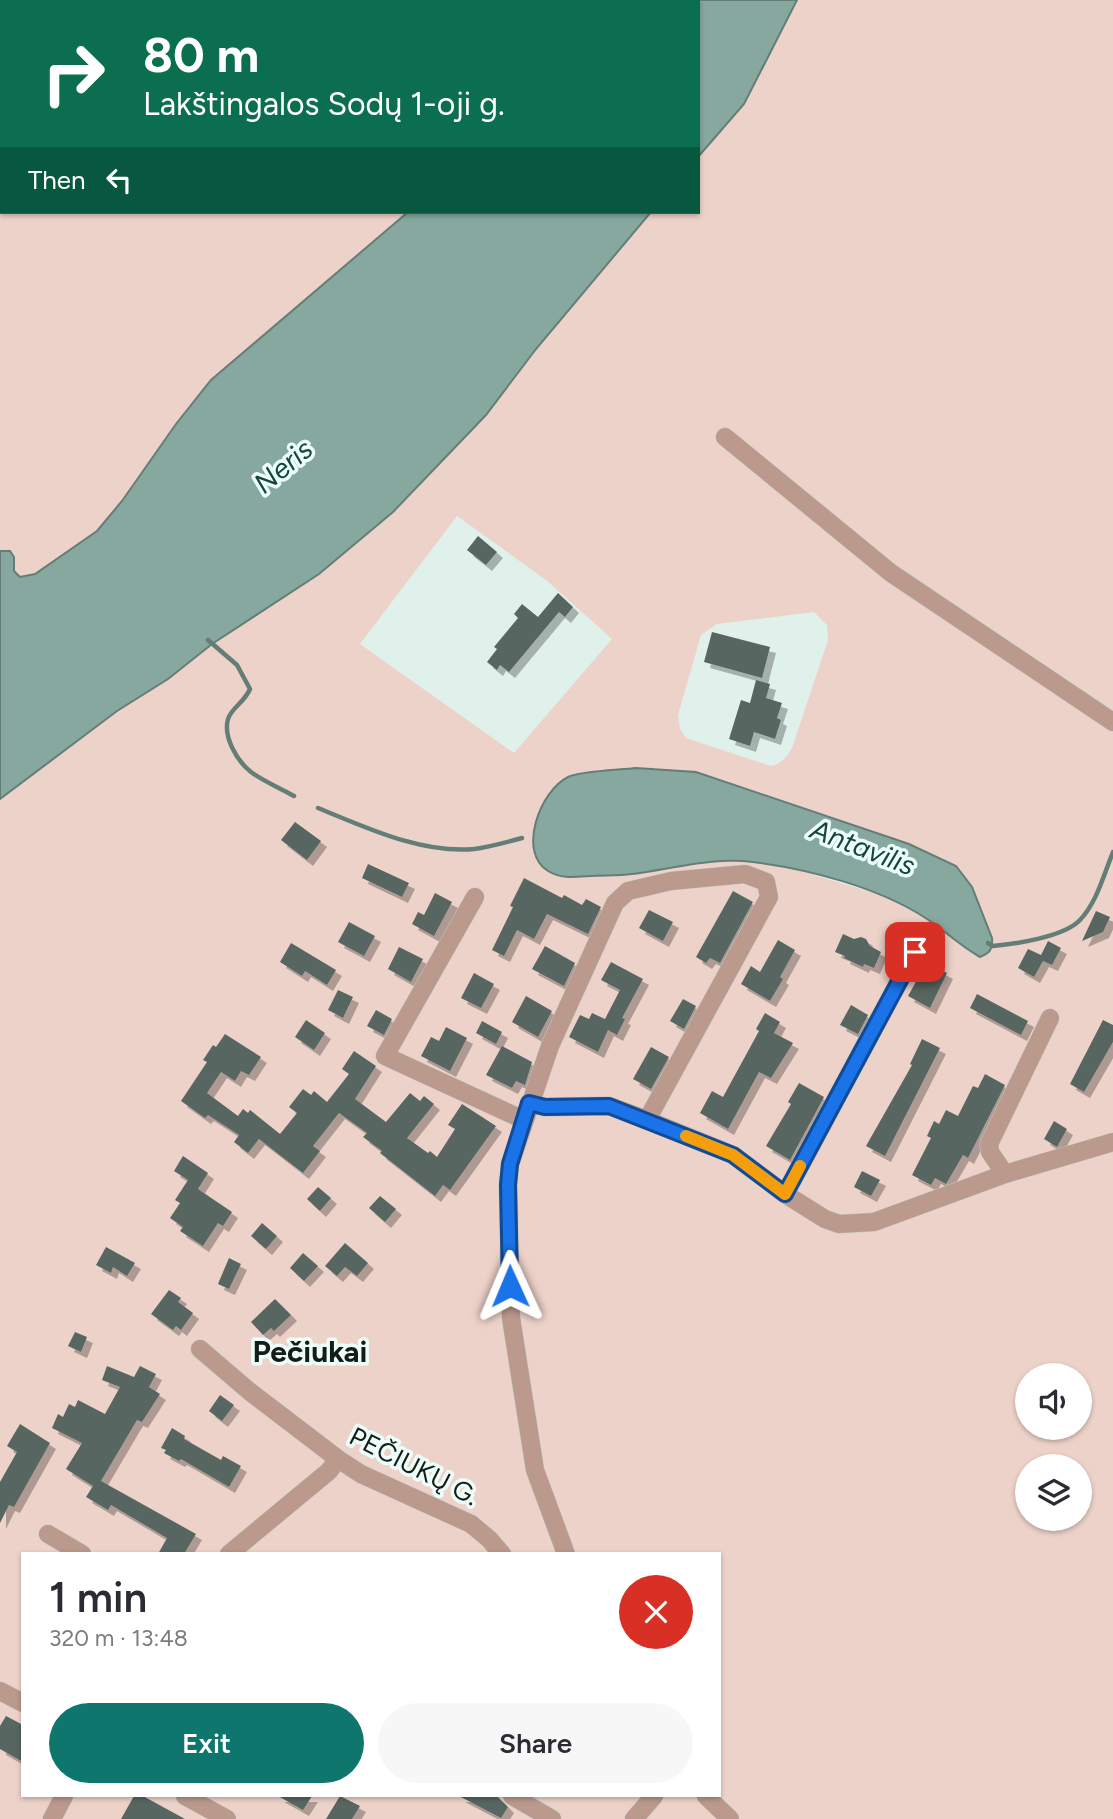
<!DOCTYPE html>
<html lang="en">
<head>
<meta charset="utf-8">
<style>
  :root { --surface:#fff; --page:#f7f7f7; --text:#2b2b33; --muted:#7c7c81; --accent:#0f766e }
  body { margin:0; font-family:Figtree,sans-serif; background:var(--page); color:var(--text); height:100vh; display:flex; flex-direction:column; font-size:26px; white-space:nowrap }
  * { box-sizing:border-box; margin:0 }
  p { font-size:23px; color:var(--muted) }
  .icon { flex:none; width:38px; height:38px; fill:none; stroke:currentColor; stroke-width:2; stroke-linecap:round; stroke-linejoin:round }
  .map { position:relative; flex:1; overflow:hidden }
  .panel { position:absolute; left:21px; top:1552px; width:700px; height:245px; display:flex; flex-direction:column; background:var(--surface); border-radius:0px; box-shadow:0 2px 5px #0004 }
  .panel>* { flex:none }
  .banner { position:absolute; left:0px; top:0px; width:700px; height:214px; box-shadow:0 2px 5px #0004; background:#0b6e4f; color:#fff; overflow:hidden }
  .fabs { position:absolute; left:1015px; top:1363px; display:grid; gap:14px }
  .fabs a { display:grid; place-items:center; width:77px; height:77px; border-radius:50%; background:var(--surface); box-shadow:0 2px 5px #0004; font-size:35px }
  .pin { position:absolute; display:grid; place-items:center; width:60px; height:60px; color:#fff; margin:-30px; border-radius:14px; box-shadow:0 4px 10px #0006 }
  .me { position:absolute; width:77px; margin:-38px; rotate:359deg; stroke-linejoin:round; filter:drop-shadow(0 0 5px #0008) }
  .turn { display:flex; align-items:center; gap:24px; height:147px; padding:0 28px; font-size:32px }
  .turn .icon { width:91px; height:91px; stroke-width:2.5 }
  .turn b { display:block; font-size:49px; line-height:60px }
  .then { display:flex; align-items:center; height:66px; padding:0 28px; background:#0003; gap:14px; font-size:26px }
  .round { display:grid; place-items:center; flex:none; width:74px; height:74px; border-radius:37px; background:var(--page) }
  .overview { display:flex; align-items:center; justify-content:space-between; height:119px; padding:0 28px }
  h1 { font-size:42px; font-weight:600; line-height:52px }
  .cta { display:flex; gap:14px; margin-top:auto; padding:14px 28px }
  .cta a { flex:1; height:80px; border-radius:42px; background:var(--accent); color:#fff; font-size:28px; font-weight:600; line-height:80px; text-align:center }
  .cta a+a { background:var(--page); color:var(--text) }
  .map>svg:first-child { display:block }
  .green { fill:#edd2c9; fill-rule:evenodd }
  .water { fill:#86a89f; stroke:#647e77; stroke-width:2 }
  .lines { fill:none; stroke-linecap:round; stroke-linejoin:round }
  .stream { stroke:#647e77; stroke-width:4.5 }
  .building { fill:#586662; filter:url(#shadow) }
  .minor-casing { stroke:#bbcac6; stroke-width:19 }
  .minor { stroke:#bb998d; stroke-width:18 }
  .route-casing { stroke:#114b97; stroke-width:18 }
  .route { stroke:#1a73e8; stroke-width:12 }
  .slow { stroke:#f59e0b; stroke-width:12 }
  .labels { text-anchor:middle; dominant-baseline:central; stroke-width:7; stroke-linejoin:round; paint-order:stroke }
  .street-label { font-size:26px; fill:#151b19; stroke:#edfef9 }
  .water-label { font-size:28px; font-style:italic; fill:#14463c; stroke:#edfef9 }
  .quarter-label { font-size:30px; font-weight:bold; fill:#151b19; stroke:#edfef9 }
</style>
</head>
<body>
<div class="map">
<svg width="1113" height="1819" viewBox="0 0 1113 1819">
  <defs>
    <filter id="shadow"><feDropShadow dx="6" dy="6" stdDeviation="0" flood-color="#0004"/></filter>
  </defs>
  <rect width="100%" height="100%" fill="#e0f1ec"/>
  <path class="green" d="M0 0H562L2 2V212H408L211 380 122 501 97 531 35 574 21 577 14 571V558L0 551Z
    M797 0H1113V1819H0V799L117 711 168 679 212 644 319 574 393 512 486 415 536 349 651 212H698V157L744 104ZM457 516 546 580 612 639 514 753 360 644ZM814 612 827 625 828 640 792 748C786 758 782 763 771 766L686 738 680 729 678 715 701 635 717 624ZM636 768 741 787 909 844 956 866 972 887 992 938 965 948 924 917 884 896 791 868 750 862H703L630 874 563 877 549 792 569 777ZM1027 1376H1080V1428H1027ZM1027 1466H1080V1519H1027ZM23 1554H719V1796H23Z"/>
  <path class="water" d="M562 0H797L744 104 698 157V2H561Z
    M408 212H651L536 349 486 415 393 512 319 574 212 644 168 679 117 711 0 799V551H10L14 557V571L20 577 35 574 97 531 122 501 176 424 211 380Z
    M636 768 696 772 909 844 956 866 972 887 992 938C993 949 990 953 980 957 960 946 943 929 924 917 877 887 808 869 753 862 712 857 672 869 632 874 618 876 604 875 590 876 575 877 561 879 548 871 517 852 540 791 568 777 580 771 620 770 636 768Z"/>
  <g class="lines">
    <path class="stream" d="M208 640 237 665 250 689C244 703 232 707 228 719 223 737 237 761 251 772 263 781 280 788 294 796
      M318 808C365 827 421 854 474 849 490 847 507 842 522 838
      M988 943 993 946C1015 944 1064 937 1080 920 1097 902 1104 874 1113 852"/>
  </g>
  <path class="building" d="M478 536 497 552 486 565 467 550Z
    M558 593 573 607 565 617 559 612 509 672 500 665 497 670 487 662 497 649 494 647 518 618 514 614 522 604 538 617Z
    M712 632 770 647 762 678 704 662Z
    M756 680 770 684 766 698 782 703 777 718 781 720 775 739 754 732 750 746 729 739 741 700 750 703Z
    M295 822 321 841 307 860 281 840Z
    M368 864 409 883 402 897 362 878Z
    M524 878 562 898 564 895 582 905 586 899 601 907 588 934 547 914 534 939 517 930 504 956 492 950 513 907 510 906Z
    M733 891 753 902 720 963 710 958 706 963 696 957Z
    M435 893 452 902 434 936 412 924 418 912 424 915Z
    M649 910 673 922 663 941 639 928Z
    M1096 911 1110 917 1103 932 1082 941Z
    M349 922 375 936 364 956 338 942Z
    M843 934 854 939 861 937 866 939 870 946 881 952 874 968 864 964 863 967 844 958 845 956 835 952Z
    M778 940 795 950 780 977 783 979 770 1001 741 984 751 966 760 972Z
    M1048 941 1061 948 1052 965 1043 961 1034 977 1018 968 1028 949 1041 955Z
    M291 943 336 970 327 985 305 971 302 976 280 962Z
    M545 946 575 963 564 986 532 969Z
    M399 947 423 959 411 982 388 969Z
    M923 961 947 973 930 1008 908 996 917 980 914 978Z
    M611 962 643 979 622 1018 625 1019 617 1035 608 1030 598 1052 569 1037 580 1015 589 1019 592 1013 605 1019 620 990 601 980Z
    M474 973 494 984 481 1008 461 998Z
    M338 990 353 997 343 1018 328 1010Z
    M977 994 1028 1021 1021 1035 970 1008Z
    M526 996 552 1011 538 1037 512 1022Z
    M683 999 696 1006 684 1029 670 1021Z
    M851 1005 868 1015 858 1034 840 1025Z
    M376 1010 392 1019 384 1035 367 1026Z
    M765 1013 780 1022 774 1033 793 1043 771 1078 759 1072 728 1129 700 1113 712 1091 723 1097 759 1031 756 1029Z
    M306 1020 325 1033 314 1050 295 1037Z
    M1103 1020 1113 1025V1042L1084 1092 1070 1084Z
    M482 1021 502 1032 496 1044 476 1033Z
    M446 1027 467 1038 450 1071 421 1056 431 1037 439 1041Z
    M225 1034 261 1057 249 1075 241 1071 235 1081 221 1072 207 1093 238 1116 243 1109 248 1113 250 1110 280 1134 297 1113 289 1107 303 1089 311 1095 314 1091 327 1102 349 1074 342 1069 354 1051 376 1066 355 1099 386 1122 410 1093 420 1101 424 1096 434 1104 407 1138 428 1153 430 1151 437 1157 455 1129 448 1125 462 1104 496 1126 450 1190 443 1185 435 1196 380 1153 382 1151 363 1137 367 1133 339 1113 313 1146 320 1151 303 1173 259 1139 248 1153 234 1142 239 1135 208 1115 205 1118 181 1101 207 1062 203 1060 213 1045 216 1047Z
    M922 1039 940 1048 885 1156 866 1146 912 1065 910 1064Z
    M502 1046 532 1062 525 1085 516 1081 512 1088 486 1075Z
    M651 1047 669 1057 651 1089 633 1079Z
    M985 1074 1005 1085 968 1158 963 1155 946 1184 935 1178 931 1185 912 1175 931 1138 927 1136 934 1121 939 1124 946 1110 958 1116 973 1086 978 1088Z
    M799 1083 824 1097 790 1160 766 1146 791 1104 788 1102Z
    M1054 1121 1067 1129 1057 1147 1044 1139Z
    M183 1156 208 1173 198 1189 232 1212 223 1226 218 1223 203 1246 180 1231 183 1227 170 1218 180 1203 175 1200 188 1180 174 1171Z
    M862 1171 880 1180 871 1196 854 1187Z
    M318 1187 331 1198 320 1211 307 1199Z
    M380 1196 396 1209 385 1222 369 1208Z
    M262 1223 277 1236 266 1249 251 1236Z
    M345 1243 368 1263 357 1276 345 1267 337 1276 325 1266Z
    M106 1247 135 1263 127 1276 113 1267 111 1273 96 1265Z
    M303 1253 318 1266 304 1281 290 1268Z
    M229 1258 241 1264 229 1289 218 1284Z
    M169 1290 181 1298 178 1302 193 1313 181 1330 176 1326 173 1330 151 1314Z
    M275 1299 291 1315 274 1331 271 1328 263 1335 251 1322Z
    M75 1332 87 1337 81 1352 68 1346Z
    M107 1366 134 1377 140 1366 156 1374 149 1387 160 1394 142 1422 137 1420 101 1481 196 1534 184 1554H158L167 1538 111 1505 108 1510 86 1497 93 1486 66 1469 82 1443 52 1428 58 1414 63 1417 69 1404 75 1407 78 1400 105 1414 120 1387 102 1380Z
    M220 1395 234 1405 222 1421 209 1411Z
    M20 1424 50 1443 14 1507 9 1505 0 1523V1482L17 1452 7 1446Z
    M172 1428 185 1436 184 1439 221 1460 223 1456 241 1466 229 1487 181 1459 179 1461 164 1453 166 1450 161 1448Z
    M6 1716 23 1725V1762L0 1749V1726Z
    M134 1796H143L185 1819H121Z
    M278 1796H312L303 1810Z
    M340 1796 360 1806 352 1819H326Z
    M459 1796H497L508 1807 501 1818Z"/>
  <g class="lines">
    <defs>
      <path id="minor" d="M725 437 891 573 1113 722
        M475 897 385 1056 524 1120
        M529 1103 545 1107 609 1106 647 1120 733 1155 785 1194 825 1219 839 1224 874 1222 1005 1174 1113 1142
        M1005 1174 990 1152 989 1144 1050 1018
        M785 1194 915 952
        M200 1349 249 1391 338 1459 361 1474 471 1524 489 1539 502 1554
        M48 1534 82 1554
        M229 1554 329 1471 338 1459
        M566 1554 535 1470 511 1318 508 1185 510 1164 550 1046 615 903 628 891 671 881 745 874 766 882 769 897 647 1120
        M0 1691 23 1703
        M185 1796 227 1819
        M512 1796 552 1819
        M706 1796 730 1819
        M52 1819 64 1796
        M634 1819 654 1796"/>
    </defs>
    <use href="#minor" class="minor-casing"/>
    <use href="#minor" class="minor"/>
  </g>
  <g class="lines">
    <defs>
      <path id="route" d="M510 1286 508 1185 510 1164 529 1103 545 1107 609 1106 733 1155 785 1194 915 952"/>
    </defs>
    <use href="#route" class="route-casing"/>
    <use href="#route" class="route"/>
    <path class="slow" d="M686 1136 733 1155 785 1194 800 1166"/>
  </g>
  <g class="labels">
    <g class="street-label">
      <text transform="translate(414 1466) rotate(27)">PEČIUKŲ G.</text>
    </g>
    <g class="water-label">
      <text transform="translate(283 466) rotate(-40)">Neris</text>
      <text transform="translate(863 847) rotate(21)">Antavilis</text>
    </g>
    <g class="quarter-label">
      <text x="310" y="1351">Pečiukai</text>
    </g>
  </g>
</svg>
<div class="fabs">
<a><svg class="icon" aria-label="sound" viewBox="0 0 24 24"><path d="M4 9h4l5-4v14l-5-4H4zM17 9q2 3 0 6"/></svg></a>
<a><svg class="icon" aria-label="layers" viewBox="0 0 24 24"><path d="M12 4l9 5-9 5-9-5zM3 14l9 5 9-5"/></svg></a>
</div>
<div class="pin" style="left:915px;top:952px;background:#d93025"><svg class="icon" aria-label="arrive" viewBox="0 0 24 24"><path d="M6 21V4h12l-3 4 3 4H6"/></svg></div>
<svg class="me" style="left:510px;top:1286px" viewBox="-20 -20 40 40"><path d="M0-17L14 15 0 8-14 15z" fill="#1a73e8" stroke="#fff" stroke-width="4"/></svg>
<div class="banner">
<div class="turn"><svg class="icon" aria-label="right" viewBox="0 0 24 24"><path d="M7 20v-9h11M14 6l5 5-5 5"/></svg><div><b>80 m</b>Lakštingalos Sodų 1-oji g.</div></div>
<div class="then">Then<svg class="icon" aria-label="left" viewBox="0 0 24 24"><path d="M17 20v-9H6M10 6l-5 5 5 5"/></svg></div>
</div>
<section class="panel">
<div class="overview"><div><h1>1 min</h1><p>320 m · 13:48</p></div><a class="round" style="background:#d93025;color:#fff"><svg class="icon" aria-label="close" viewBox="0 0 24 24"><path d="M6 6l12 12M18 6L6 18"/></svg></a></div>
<div class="cta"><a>Exit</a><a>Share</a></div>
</section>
</div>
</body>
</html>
